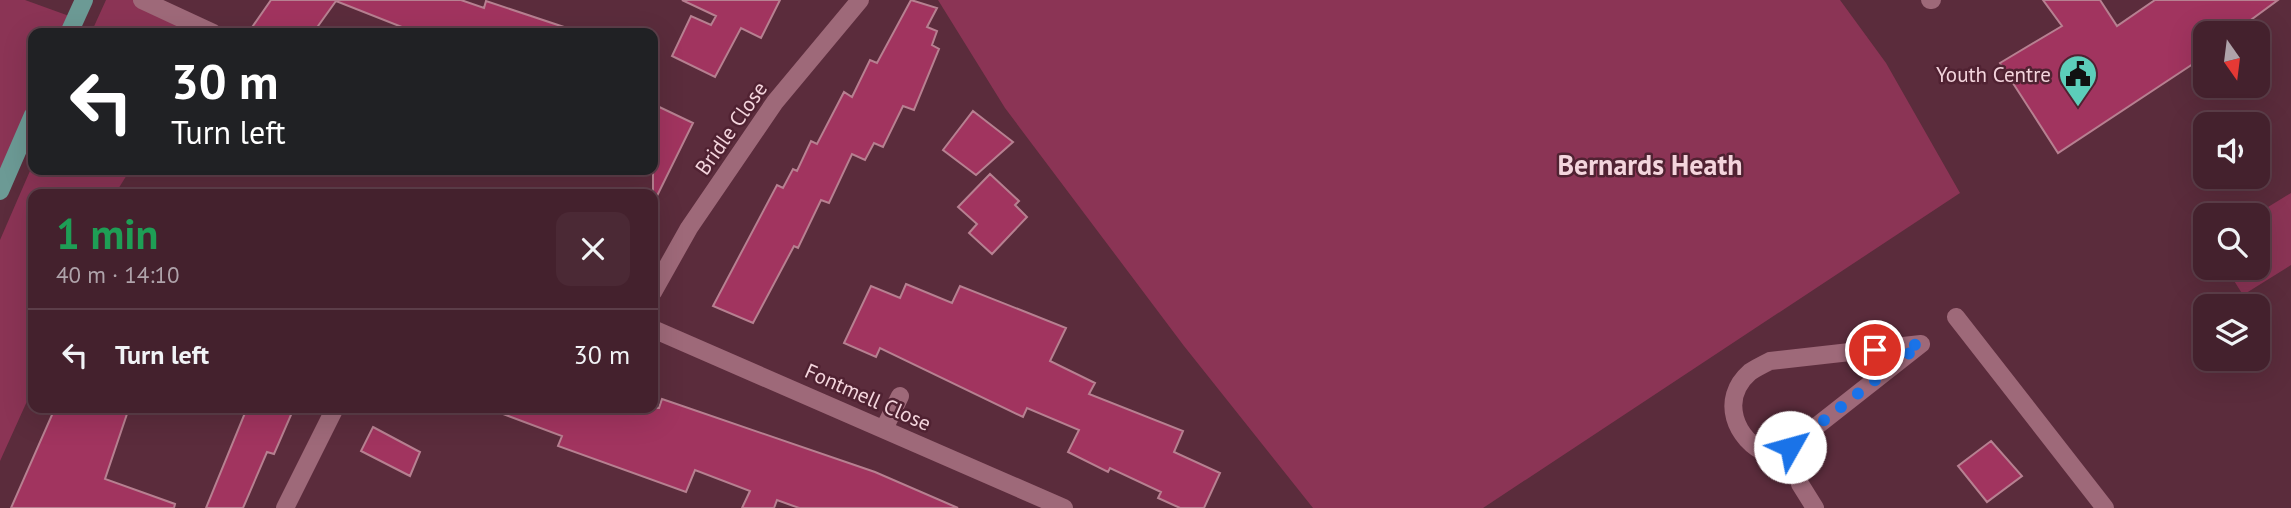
<!DOCTYPE html>
<html lang="en">
<head>
<meta charset="utf-8">
<style>
  :root { --surface:#44212d; --page:#4b2935; --text:#f1f3f6; --muted:#afa3aa; --line:#5c3e49 }
  body { margin:0; font-family:"PT Sans",sans-serif; background:var(--page); color:var(--text); height:100vh; display:flex; flex-direction:column; font-size:26px; white-space:nowrap }
  * { box-sizing:border-box; margin:0 }
  p { font-size:23px; color:var(--muted) }
  .icon { flex:none; width:38px; height:38px; fill:none; stroke:currentColor; stroke-width:2; stroke-linecap:round; stroke-linejoin:round }
  .map { position:relative; flex:1; overflow:hidden }
  .drawer { position:absolute; left:28px; top:189px; width:630px; height:224px; display:flex; flex-direction:column; background:var(--surface); border-radius:14px; box-shadow:0 7px 28px #0002,0 0 0 2px var(--line) }
  .drawer>* { flex:none }
  .banner { position:absolute; left:28px; top:28px; width:630px; height:147px; border-radius:14px; box-shadow:0 7px 28px #0002,0 0 0 2px var(--line); background:#202124; color:#fff; overflow:hidden }
  .needle { width:46px; rotate:166deg }
  .tools { position:absolute; left:2193px; top:21px; display:grid; gap:14px }
  .tools a { display:grid; place-items:center; width:77px; height:77px; border-radius:14px; background:var(--surface); box-shadow:0 7px 28px #0002,0 0 0 2px var(--line); font-size:35px }
  .pin { position:absolute; display:grid; place-items:center; width:60px; height:60px; color:#fff; margin:-30px; border:4px solid #fff; border-radius:50%; box-shadow:0 2px 7px #0007 }
  .me { position:absolute; width:77px; margin:-38px; rotate:52deg; stroke-linejoin:round; filter:drop-shadow(0 0 5px #0008) }
  .turn { display:flex; align-items:center; gap:24px; height:147px; padding:0 28px; font-size:32px }
  .turn .icon { width:91px; height:91px; stroke-width:2.5 }
  .turn b { display:block; font-size:49px; line-height:60px }
  .round { display:grid; place-items:center; flex:none; width:74px; height:74px; border-radius:14px; background:var(--page) }
  .overview { display:flex; align-items:center; justify-content:space-between; height:119px; padding:0 28px }
  h1 { font-size:42px; font-weight:700; line-height:52px; color:#1e9e55 }
  ul { padding:0; list-style:none }
  li { display:flex; align-items:center; gap:21px; height:91px; padding:0 28px; border-top:2px solid var(--line) }
  li div { flex:1 }
  li b { display:block; font-size:26px }
  li em { font-style:normal }
  .map>svg:first-child { display:block }
  .green { fill:#8b3455 }
  .building { fill:#a1345f; stroke:#b78091; stroke-width:2 }
  .lines { fill:none; stroke-linecap:round; stroke-linejoin:round }
  .minor { stroke:#9e6979; stroke-width:18 }
  .major { stroke:#6c9a95; stroke-width:18 }
  .route { stroke:#1a73e8; stroke-width:12; stroke-dasharray:0 21.6 }
  .labels { text-anchor:middle; dominant-baseline:central; stroke-width:5; stroke-linejoin:round; paint-order:stroke }
  .poi-label { font-size:21px; fill:#f4d5dd; stroke:#502232; text-anchor:end }
  .street-label { font-size:21px; fill:#f4d5dd; stroke:#502232 }
  .district-label { font-size:28px; font-weight:bold; fill:#f4d5dd; stroke:#502232 }
</style>
</head>
<body>
<div class="map">
<svg width="2291" height="508" viewBox="0 0 2291 508">
  <rect width="100%" height="100%" fill="#5b2c3c"/>
  <path class="green" d="M0 0H25L83 21 77 33H33V128L0 200Z
    M106 0H139L205 33H91Z
    M938 0H1840L1886 63 1960 193 1483 508H1313L1184 346 1005 108Z
    M33 164V170H130L115 194H33V388L0 461V240Z
    M2291 193V265L2243 295 2226 268H2258V215H2255Z"/>
  <path class="building" d="M271 0H461L484 8 486 1 567 28 566 33H417L336 1 313 33H248Z
    M682 0H780L761 38 741 28 715 77 672 56 691 16 711 25 716 16Z
    M911 0 937 8 927 27 937 31 932 45 939 49 914 110 903 106 883 147 874 143 865 160 852 154 829 203 821 200 798 248 794 246 753 323 713 306 777 185 783 188 793 169 797 171 811 141 817 144 844 92 852 97 870 60 877 63Z
    M2043 0H2100L2117 26 2155 0H2278L2233 33H2205V56L2058 153 2000 63 2062 26Z
    M653 104 693 123 653 204Z
    M973 111 1013 142 976 175 943 150Z
    M990 174 1019 201 1015 205 1027 217 992 254 969 233 977 224 958 207Z
    M906 284 952 303 960 286 1066 328 1050 361 1095 383 1089 394 1183 431 1174 452 1220 473 1204 508H1180L1158 498 1161 492 1110 468 1108 472 1068 452 1079 430 1027 408 1023 417 880 348 876 357 844 343 871 286 900 298Z
    M662 399 875 472 958 508H799L777 500 774 508H742L750 491 695 470 686 492 558 446 562 436 495 411 496 408H659Z
    M55 408H129L105 479 175 504 174 508H11Z
    M247 408H294L274 454 267 452 243 508H206Z
    M373 427 420 452 410 476 361 451Z
    M1991 441 2022 476 1987 502 1958 466Z"/>
  <g class="lines">
    <path class="minor" d="M142 0 213 33
      M1930 0H1932
      M653 292 689 228 775 102 860 0
      M1956 317 2105 508
      M653 329 1064 508
      M1921 344 1790 447 1768 454C1735 440 1719 399 1750 372 1756 368 1764 364 1770 361Z
      M884 429 900 396
      M1790 447 1800 484 1815 508
      M285 508 335 408"/>
    <path class="major" d="M69 33 84 0
      M0 191 33 115"/>
  </g>
  <g class="lines">
    <path class="route" d="M1790 447 1921 344 1875 350"/>
  </g>
  <defs>
    <symbol id="civic-pin" viewBox="-11 -11 22 30"><path d="M0 17L-7.5 6A9.5 9.5 0 1 1 7.5 6Z" fill="#5cceba" stroke="#502232"/><path d="M-.6-6.5H3V-4.5H.6V-3L4-1V1h2V6H-6V1h2V-1L-.6-3ZM-1.2 2.5V6h2.4V2.5Z" fill="#111"/></symbol>
  </defs>
  <g fill-rule="evenodd">
    <use href="#civic-pin" x="2056" y="52" width="44" height="60"/>
  </g>
  <g class="labels">
    <g class="poi-label">
      <text x="2051" y="74">Youth Centre</text>
    </g>
    <g class="street-label">
      <text transform="translate(731 128) rotate(-55)">Bridle Close</text>
      <text transform="translate(868 397) rotate(24)">Fontmell Close</text>
    </g>
    <g class="district-label">
      <text x="1650" y="164">Bernards Heath</text>
    </g>
  </g>
</svg>
<div class="tools">
<a><svg class="needle" viewBox="-14 -14 28 28"><path d="M0-13l5 13h-10z" fill="#e53935"/><path d="M0 13l5-13h-10z" fill="#afa3aa"/></svg></a>
<a><svg class="icon" aria-label="sound" viewBox="0 0 24 24"><path d="M4 9h4l5-4v14l-5-4H4zM17 9q2 3 0 6"/></svg></a>
<a><svg class="icon" aria-label="search" viewBox="0 0 24 24"><circle cx="10" cy="10" r="6"/><path d="M15 15l6 6"/></svg></a>
<a><svg class="icon" aria-label="layers" viewBox="0 0 24 24"><path d="M12 4l9 5-9 5-9-5zM3 14l9 5 9-5"/></svg></a>
</div>
<div class="pin" style="left:1875px;top:350px;background:#d93025"><svg class="icon" aria-label="arrive" viewBox="0 0 24 24"><path d="M6 21V4h12l-3 4 3 4H6"/></svg></div>
<svg class="me" style="left:1790px;top:447px" viewBox="-20 -20 40 40"><circle r="19" fill="#fff"/><path d="M0-13L10 11 0 6-10 11z" fill="#1a73e8"/></svg>
<div class="banner">
<div class="turn"><svg class="icon" aria-label="left" viewBox="0 0 24 24"><path d="M17 20v-9H6M10 6l-5 5 5 5"/></svg><div><b>30 m</b>Turn left</div></div>
</div>
<section class="drawer">
<div class="overview"><div><h1>1 min</h1><p>40 m · 14:10</p></div><a class="round"><svg class="icon" aria-label="close" viewBox="0 0 24 24"><path d="M6 6l12 12M18 6L6 18"/></svg></a></div>
<ul>
<li><svg class="icon" aria-label="left" viewBox="0 0 24 24"><path d="M17 20v-9H6M10 6l-5 5 5 5"/></svg><div><b>Turn left</b></div><em>30 m</em></li>
</ul>
</section>
</div>
</body>
</html>
